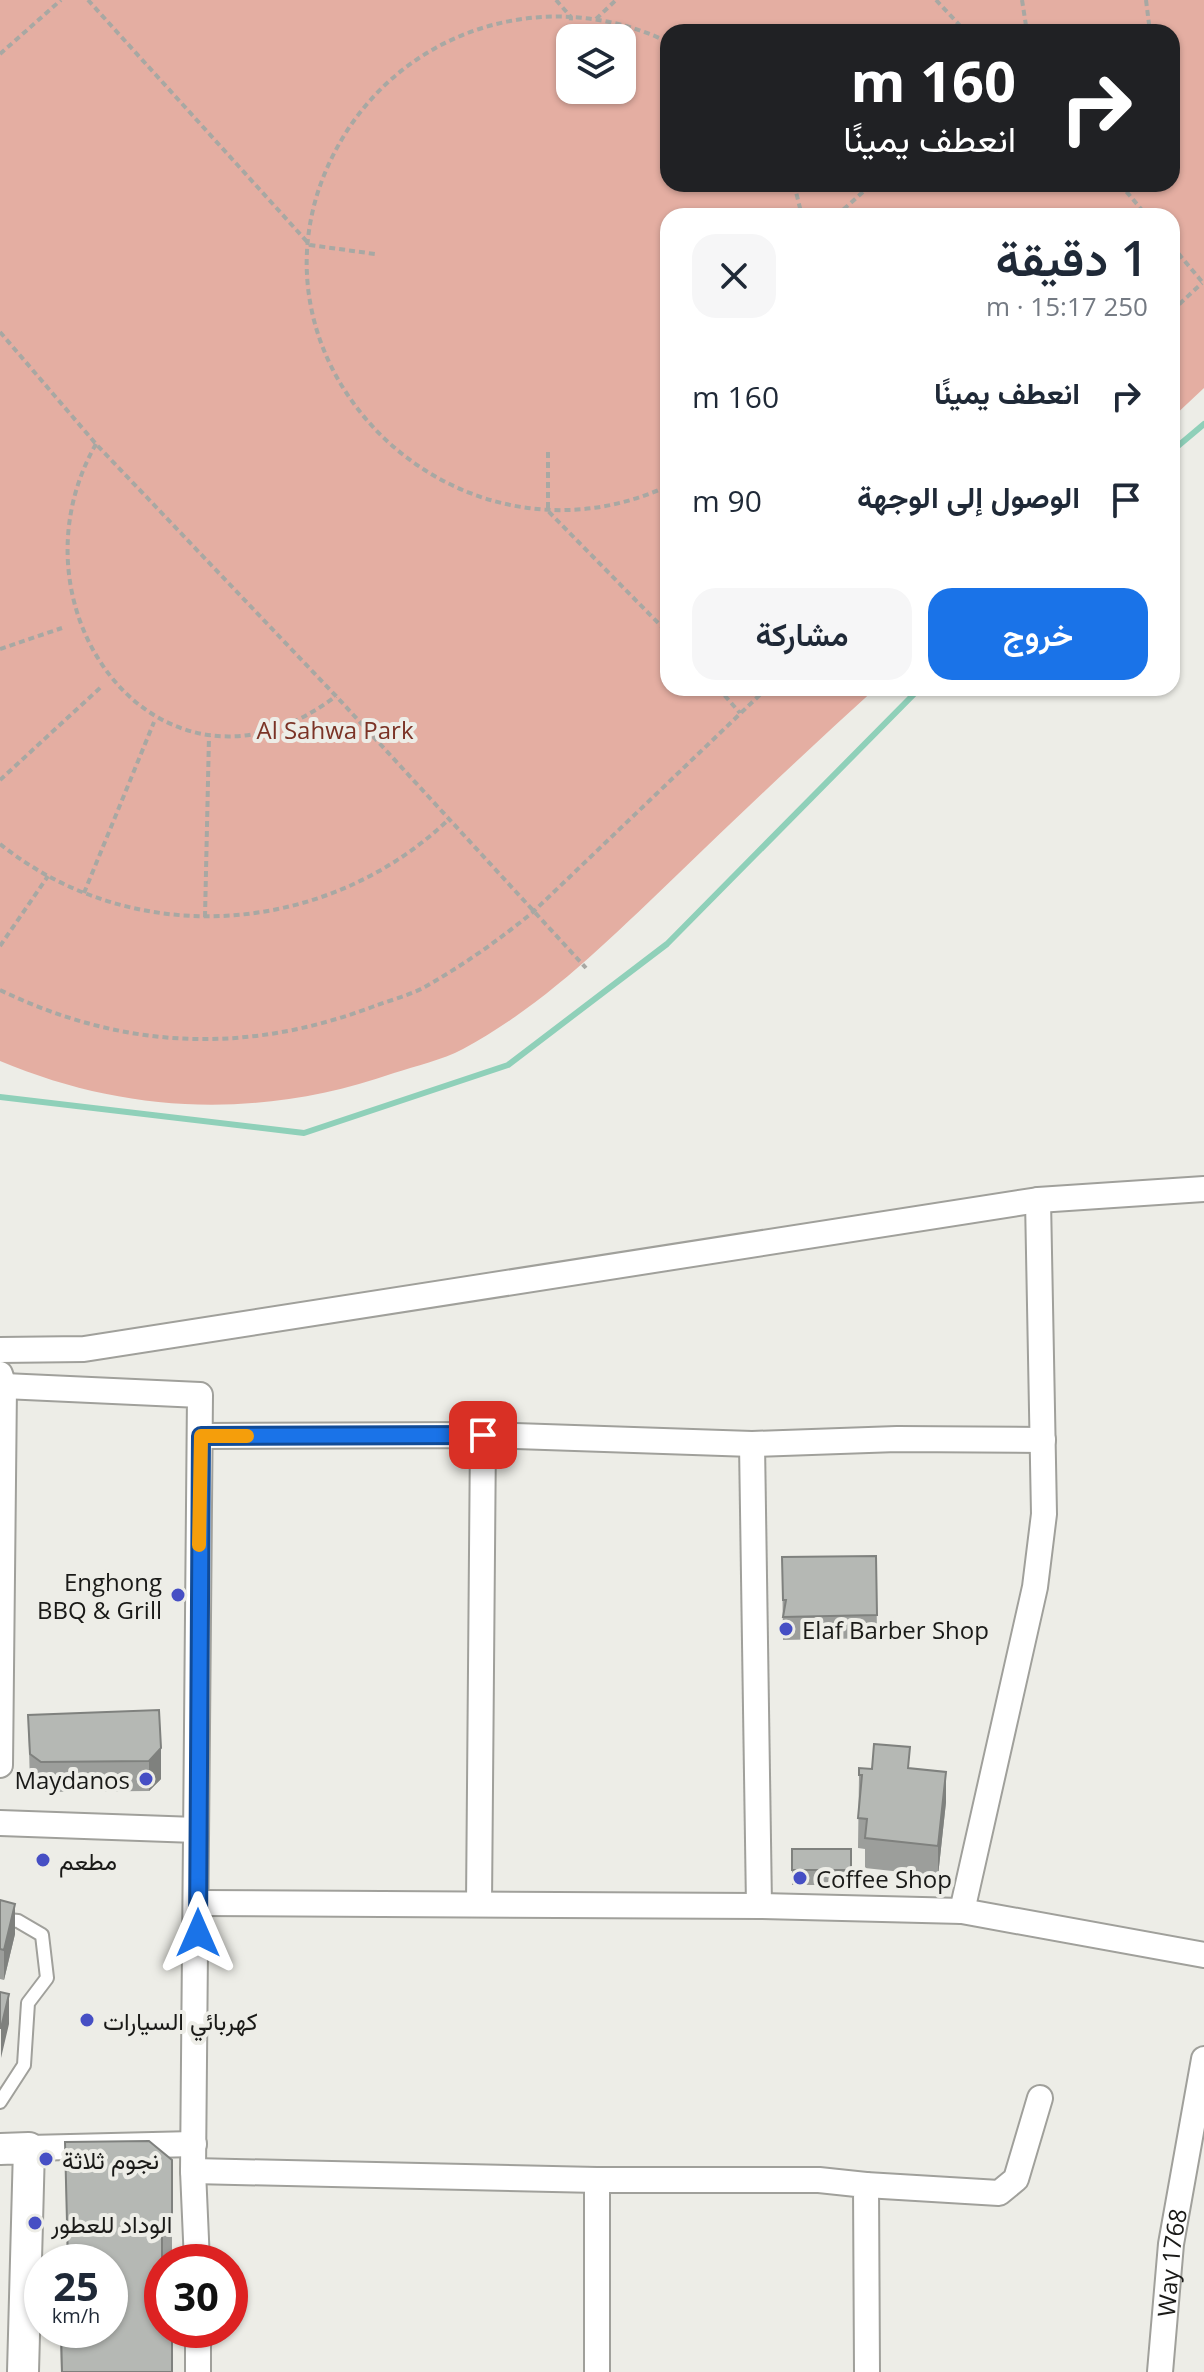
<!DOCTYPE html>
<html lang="ar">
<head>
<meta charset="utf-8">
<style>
  :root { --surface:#fff; --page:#f6f6f7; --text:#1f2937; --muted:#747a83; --accent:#1a73e8 }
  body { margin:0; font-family:"Open Sans",Vazirmatn,sans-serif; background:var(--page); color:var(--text); direction:rtl; height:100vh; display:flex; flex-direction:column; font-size:30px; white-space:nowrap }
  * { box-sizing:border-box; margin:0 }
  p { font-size:26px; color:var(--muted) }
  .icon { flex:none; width:44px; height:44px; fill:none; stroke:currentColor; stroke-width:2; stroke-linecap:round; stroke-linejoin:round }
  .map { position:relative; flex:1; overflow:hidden; direction:ltr }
  .panel { position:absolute; left:660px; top:208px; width:520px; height:488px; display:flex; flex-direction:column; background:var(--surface); border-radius:24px; box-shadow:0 2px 6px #0004; direction:rtl }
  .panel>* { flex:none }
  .hud { position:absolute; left:660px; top:24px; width:520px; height:168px; border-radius:24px; box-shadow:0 2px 6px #0004; direction:rtl; background:#202124; color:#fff; overflow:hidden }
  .fabs { position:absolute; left:556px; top:24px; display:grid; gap:16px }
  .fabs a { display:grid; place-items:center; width:80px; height:80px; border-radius:16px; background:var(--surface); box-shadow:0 2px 6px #0004; font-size:40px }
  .speed { position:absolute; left:24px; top:2244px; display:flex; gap:16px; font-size:40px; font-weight:700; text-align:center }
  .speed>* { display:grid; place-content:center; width:104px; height:104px; border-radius:50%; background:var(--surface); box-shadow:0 2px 6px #0004; line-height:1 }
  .speed small { font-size:20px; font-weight:400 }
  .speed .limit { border:12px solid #d22; background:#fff; color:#111 }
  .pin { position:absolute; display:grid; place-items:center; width:68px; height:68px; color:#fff; margin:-34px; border-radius:16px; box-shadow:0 4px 12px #0006 }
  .me { position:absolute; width:88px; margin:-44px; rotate:0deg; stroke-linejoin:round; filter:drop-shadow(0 0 6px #0008) }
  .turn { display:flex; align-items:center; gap:28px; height:168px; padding:0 32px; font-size:36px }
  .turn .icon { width:104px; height:104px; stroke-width:2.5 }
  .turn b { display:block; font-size:56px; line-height:68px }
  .round { display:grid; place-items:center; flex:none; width:84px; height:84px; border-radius:24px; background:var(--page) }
  .headline { display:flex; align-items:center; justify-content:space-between; height:136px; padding:0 32px }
  h1 { font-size:48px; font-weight:600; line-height:60px }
  .cta { display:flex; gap:16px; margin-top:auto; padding:16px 32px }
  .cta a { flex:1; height:92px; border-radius:24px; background:var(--accent); color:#fff; font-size:32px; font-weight:600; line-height:92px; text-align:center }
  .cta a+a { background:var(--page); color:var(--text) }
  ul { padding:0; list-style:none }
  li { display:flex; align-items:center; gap:24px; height:104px; padding:0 32px }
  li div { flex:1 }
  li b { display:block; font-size:30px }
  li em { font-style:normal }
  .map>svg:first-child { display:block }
  .green { fill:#e4aea2; fill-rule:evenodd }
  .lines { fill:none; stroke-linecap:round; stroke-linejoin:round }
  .stream { stroke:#8fd0b9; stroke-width:6 }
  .service-casing { stroke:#a0a09b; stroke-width:16 }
  .minor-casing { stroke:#a0a09b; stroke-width:28 }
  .tertiary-casing { stroke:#a0a09b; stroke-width:34 }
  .path { stroke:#a8a8a3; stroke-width:4; stroke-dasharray:6 4; stroke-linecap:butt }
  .service { stroke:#fff; stroke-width:12 }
  .minor { stroke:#fff; stroke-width:24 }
  .tertiary { stroke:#fff; stroke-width:30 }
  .wall { fill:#9c9e9b }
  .shaded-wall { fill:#7f817e }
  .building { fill:#b5b8b4; stroke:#7f817e; stroke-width:2 }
  .route-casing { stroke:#114b97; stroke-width:20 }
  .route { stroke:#1a73e8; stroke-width:14 }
  .slow { stroke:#f59e0b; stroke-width:14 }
  .poi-dot { fill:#464fc4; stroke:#edede7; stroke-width:3 }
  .labels { text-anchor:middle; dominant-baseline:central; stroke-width:8; stroke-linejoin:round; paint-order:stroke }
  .park-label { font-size:24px; fill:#7b3326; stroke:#edede7 }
  .poi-label { font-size:24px; fill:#1a1a18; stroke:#edede7; text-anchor:start }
  .street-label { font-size:24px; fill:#1a1a18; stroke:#edede7 }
</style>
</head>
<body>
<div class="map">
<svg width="1204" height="2372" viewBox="0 0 1204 2372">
  <rect width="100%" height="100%" fill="#edede7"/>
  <path class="green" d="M0 0H1204V388L1172 418V216H668V688H876C809 749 743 811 678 874 611 938 545 1005 463 1049 442 1060 416 1066 394 1073 262 1119 129 1115 0 1061ZM668 32H1172V184H668ZM570 38H622V90H570Z"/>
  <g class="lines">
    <path class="stream" d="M1172 451 1204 424
      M0 1097 304 1133 508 1065 667 944 920 688"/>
    <defs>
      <path id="service" d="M0 1919 18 1921 42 1935 47 1978 28 2003 24 2065 0 2102"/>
      <g id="minor">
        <path d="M0 1350 84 1349 1038 1200 1204 1189"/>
        <path d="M0 1374 4 1386 0 1765"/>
        <path d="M4 1386 200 1395 193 2171 197 2262"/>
        <path d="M201 1436 483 1435 752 1444 897 1439 1043 1440"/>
        <path d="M752 1444 759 1906"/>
        <path d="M0 1823 196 1830"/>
        <path d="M198 1903 759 1906 962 1911 1204 1955"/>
        <path d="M479 1904 483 1435"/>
        <path d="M962 1911 1035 1587 1044 1514 1038 1200"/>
        <path d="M29 2148 194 2144"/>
        <path d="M193 2171 597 2180H819L866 2185 867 2372"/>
        <path d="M597 2180V2372"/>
        <path d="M866 2185 999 2193 1016 2179 1040 2098"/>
        <path d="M198 2330V2372"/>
        <path id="s1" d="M1160 2372 1171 2244 1204 2059"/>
      </g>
      <path id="tertiary" d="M0 2149 29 2148 23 2372"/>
    </defs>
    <use href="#service" class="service-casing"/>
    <use href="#minor" class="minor-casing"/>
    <use href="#tertiary" class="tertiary-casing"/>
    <path class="path" d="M88 0 310 245 375 254
      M556 0 571 17 570 38
      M936 0 966 32
      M1022 0 1027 32
      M1146 0 1150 32
      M596 19 616 0
      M668 42C602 10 525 8 458 37 411 57 372 91 345 134 213 347 447 588 668 486
      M0 54 61 0
      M569 78 570 49
      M794 184 802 216
      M1120 184 1147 216
      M836 216 872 184
      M1172 246 1204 284
      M1172 311 1202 283
      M0 332 96 444 336 696 586 968
      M96 444C0 612 164 827 336 696
      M548 452V511L668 633
      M0 649 62 628
      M718 688 740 713
      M0 780 101 687
      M0 844C134 951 326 936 448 820
      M84 893 154 722
      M205 917 209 736
      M0 946 48 876
      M0 990C122 1049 244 1055 372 1007 388 1001 407 996 423 988 462 966 499 940 533 912L767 688"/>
    <use href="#service" class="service"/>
    <use href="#minor" class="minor"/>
    <use href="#tertiary" class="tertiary"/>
  </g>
  <path class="wall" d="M876 1556 877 1638 783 1640 782 1557Z
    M159 1710 161 1779 149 1791 41 1792 30 1784 28 1715Z
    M910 1768 946 1802 938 1876 865 1868V1849L858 1848 859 1775Z
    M792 1849H851V1885H792Z
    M0 1900 15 1934 4 1980 0 1979Z
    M65 2142 172 2160V2262L163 2261 162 2330 172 2372H61L60 2330H110V2262H67Z"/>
  <path class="shaded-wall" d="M161 1748V1779L149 1791V1761Z
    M946 1772V1802L938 1876V1846Z
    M15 1904V1934L4 1980V1950Z
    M9 1994V2024L1 2058V2028Z"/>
  <path class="building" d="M876 1556 877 1615 783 1617 786 1600H783L782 1557Z
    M159 1710 161 1748 149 1761 41 1762 30 1754 28 1715Z
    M874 1744 910 1747 908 1768 946 1772 938 1846 865 1838 867 1819 858 1818 862 1775H859V1768L872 1769Z
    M792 1849H851V1870H792Z
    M0 1900 15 1904 4 1950 0 1949Z
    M0 1992 9 1994 1 2028H0Z
    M149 2141 172 2160V2231H162V2330H172V2372H62L61 2330H110V2262H68L65 2142Z"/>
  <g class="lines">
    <defs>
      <path id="route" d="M198 1933 201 1436 483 1435"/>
    </defs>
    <use href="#route" class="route-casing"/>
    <use href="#route" class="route"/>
    <path class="slow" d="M199 1545 201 1436H247"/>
  </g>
  <g class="poi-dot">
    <circle cx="178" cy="1595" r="8"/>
    <circle cx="786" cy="1629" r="8"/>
    <circle cx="146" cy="1779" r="8"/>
    <circle cx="43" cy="1860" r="8"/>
    <circle cx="800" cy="1878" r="8"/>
    <circle cx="87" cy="2020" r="8"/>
    <circle cx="46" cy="2159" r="8"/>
    <circle cx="35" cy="2223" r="8"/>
  </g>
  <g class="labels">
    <g class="park-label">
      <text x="335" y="729">Al Sahwa Park</text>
    </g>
    <g class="poi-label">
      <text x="162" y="1581" text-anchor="end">Enghong<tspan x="162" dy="28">BBQ &amp; Grill</tspan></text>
      <text x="802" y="1629">Elaf Barber Shop</text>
      <text x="130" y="1779" text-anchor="end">Maydanos</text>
      <text x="59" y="1860">مطعم</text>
      <text x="816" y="1878">Coffee Shop</text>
      <text x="103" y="2020">كهربائي السيارات</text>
      <text x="62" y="2159">نجوم ثلاثة</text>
      <text x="51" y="2223">الوداد للعطور</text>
    </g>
    <g class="street-label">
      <text stroke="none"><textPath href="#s1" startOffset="110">Way 1768</textPath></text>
    </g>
  </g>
</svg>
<div class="fabs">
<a><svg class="icon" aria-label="layers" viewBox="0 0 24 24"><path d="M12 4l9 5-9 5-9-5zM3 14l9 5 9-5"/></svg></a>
</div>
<div class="speed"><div>25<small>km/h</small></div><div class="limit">30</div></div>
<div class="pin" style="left:483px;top:1435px;background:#d93025"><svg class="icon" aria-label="arrive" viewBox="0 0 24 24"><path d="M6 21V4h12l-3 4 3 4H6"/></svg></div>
<svg class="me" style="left:198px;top:1933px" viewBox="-20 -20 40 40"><path d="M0-17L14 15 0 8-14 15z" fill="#1a73e8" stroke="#fff" stroke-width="4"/></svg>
<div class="hud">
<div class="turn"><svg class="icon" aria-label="right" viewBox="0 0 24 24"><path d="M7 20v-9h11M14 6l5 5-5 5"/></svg><div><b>160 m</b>انعطف يمينًا</div></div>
</div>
<section class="panel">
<div class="headline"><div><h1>1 دقيقة</h1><p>250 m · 15:17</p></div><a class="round"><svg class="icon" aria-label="close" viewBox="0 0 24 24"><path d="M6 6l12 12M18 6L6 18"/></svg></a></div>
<ul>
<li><svg class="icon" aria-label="right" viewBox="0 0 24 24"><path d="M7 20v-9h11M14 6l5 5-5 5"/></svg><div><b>انعطف يمينًا</b></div><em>160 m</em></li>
<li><svg class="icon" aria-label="arrive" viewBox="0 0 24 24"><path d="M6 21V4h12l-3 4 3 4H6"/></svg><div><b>الوصول إلى الوجهة</b></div><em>90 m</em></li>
</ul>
<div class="cta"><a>خروج</a><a>مشاركة</a></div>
</section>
</div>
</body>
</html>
